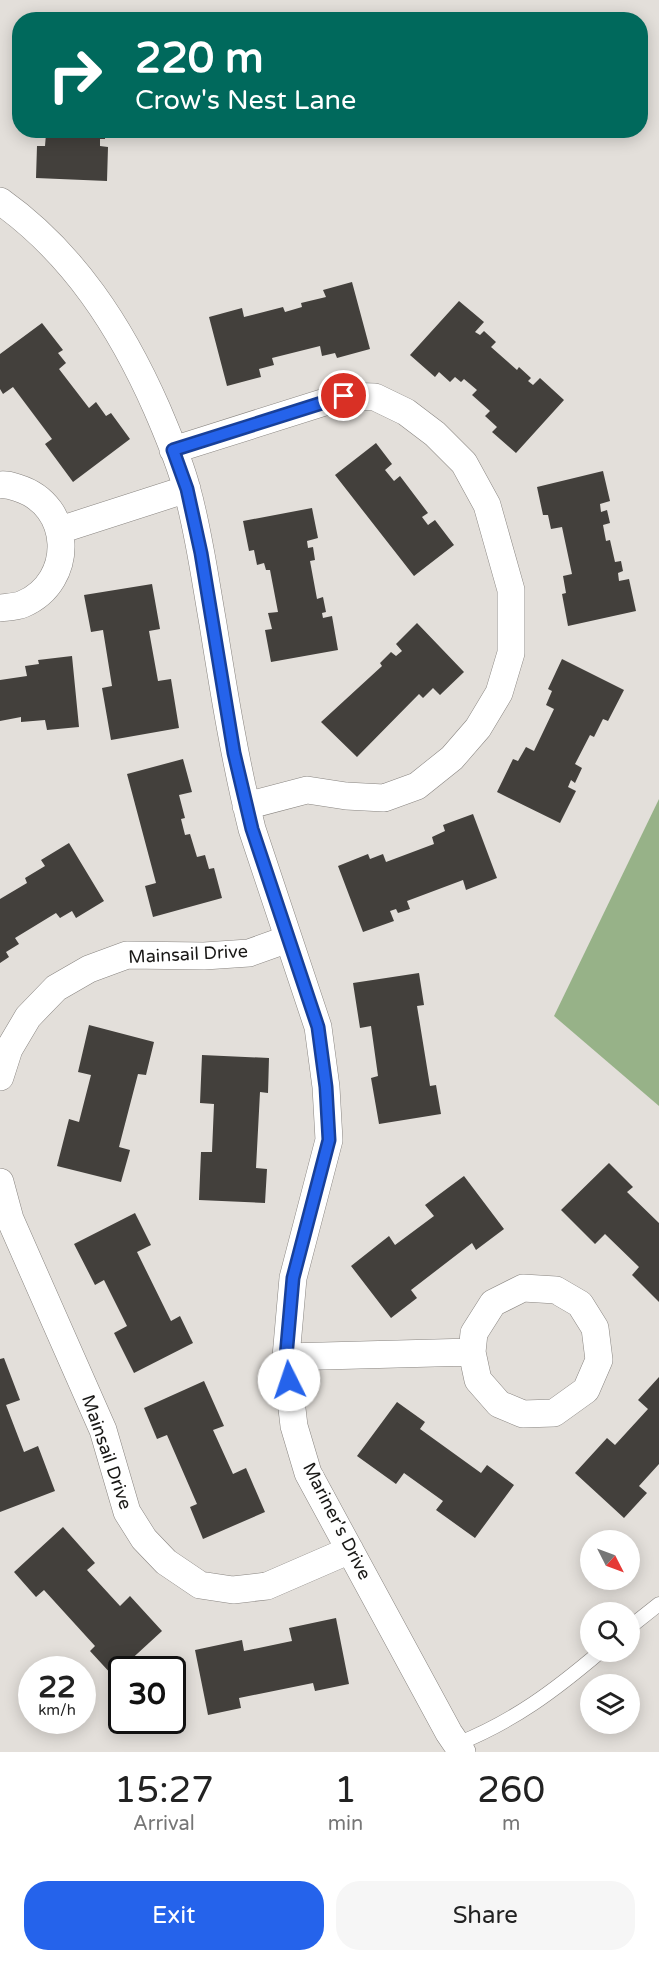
<!DOCTYPE html>
<html lang="en">
<head>
<meta charset="utf-8">
<style>
  :root { --surface:#fff; --page:#f6f6f6; --text:#222; --muted:#767676; --accent:#2563eb }
  body { margin:0; font-family:"Varela Round",sans-serif; background:var(--page); color:var(--text); height:100vh; display:flex; flex-direction:column; font-size:22px; white-space:nowrap }
  * { box-sizing:border-box; margin:0 }
  p { font-size:20px; color:var(--muted) }
  .icon { flex:none; width:33px; height:33px; fill:none; stroke:currentColor; stroke-width:2; stroke-linecap:round; stroke-linejoin:round }
  .map { position:relative; height:1752px; overflow:hidden }
  .sheet { display:flex; flex-direction:column; background:var(--surface); flex:1 }
  .sheet>* { flex:none }
  .hud { position:absolute; left:12px; top:12px; width:636px; height:126px; border-radius:24px; box-shadow:0 3px 15px #0003; background:#00695c; color:#fff; overflow:hidden }
  .needle { width:39px; rotate:132deg }
  .buttons { position:absolute; left:580px; top:1530px; display:grid; gap:12px }
  .buttons a { display:grid; place-items:center; width:60px; height:60px; border-radius:50%; background:var(--surface); box-shadow:0 3px 15px #0003; font-size:30px }
  .speed { position:absolute; left:18px; top:1656px; display:flex; gap:12px; font-size:30px; font-weight:700; text-align:center }
  .speed>* { display:grid; place-content:center; width:78px; height:78px; border-radius:50%; background:var(--surface); box-shadow:0 3px 15px #0003; line-height:1 }
  .speed small { font-size:15px; font-weight:400 }
  .speed .limit { border:3px solid #111; border-radius:9px; background:#fff; color:#111 }
  .pin { position:absolute; display:grid; place-items:center; width:51px; height:51px; color:#fff; margin:-26px; border:3px solid #fff; border-radius:50%; box-shadow:0 2px 6px #0007 }
  .me { position:absolute; width:66px; margin:-33px; rotate:356deg; stroke-linejoin:round; filter:drop-shadow(0 0 4px #0008) }
  .turn { display:flex; align-items:center; gap:21px; height:126px; padding:0 24px; font-size:27px }
  .turn .icon { width:78px; height:78px; stroke-width:2.5 }
  .turn b { display:block; font-size:42px; line-height:51px }
  .eta { display:flex; justify-content:space-evenly; align-items:center; height:102px; text-align:center }
  .eta b { font-size:36px; font-weight:600; line-height:42px }
  .cta { display:flex; gap:12px; margin-top:auto; padding:12px 24px }
  .cta a { flex:1; height:69px; border-radius:24px; background:var(--accent); color:#fff; font-size:24px; font-weight:600; line-height:69px; text-align:center }
  .cta a+a { background:var(--page); color:var(--text) }
  .map>svg:first-child { display:block }
  .forest { fill:#97b288 }
  .building { fill:#43403c }
  .lines { fill:none; stroke-linecap:round; stroke-linejoin:round }
  .lane-casing { stroke:#898581; stroke-width:15 }
  .street-casing { stroke:#898581; stroke-width:28 }
  .lane { stroke:#fff; stroke-width:14 }
  .street { stroke:#fff; stroke-width:27 }
  .route-casing { stroke:#184099; stroke-width:15 }
  .route { stroke:#2563eb; stroke-width:10 }
  .labels { text-anchor:middle; dominant-baseline:central; stroke-width:6; stroke-linejoin:round; paint-order:stroke }
  .street-label { font-size:18px; fill:#191816; stroke:#fff }
</style>
</head>
<body>
<div class="map">
<svg width="659" height="1752" viewBox="0 0 659 1752">
  <rect width="100%" height="100%" fill="#e3dfda"/>
  <path class="forest" d="M659 799V1106L554 1016Z"/>
  <path class="building" d="M54 130H105V139H100V146L108 147 107 181 36 178 37 146H45L46 134H54Z
    M352 282 370 349 337 358 335 353 322 356 320 346 272 358 274 365 259 369 261 377 227 386 209 317 242 308 244 317 283 307 285 312 302 307 301 303 326 297 323 290Z
    M459 301 484 322 475 332 480 335 484 331 496 342 491 347 517 370 519 367 531 378 528 381 533 385 540 378 564 400 516 453 492 432 497 427 485 416 490 411 472 395 477 390 464 379 461 382 455 377 450 382 439 372 435 377 410 355Z
    M42 323 63 350 58 353 66 363 59 369 89 408 96 402 106 416 111 413 130 439 73 482 45 444 52 439 13 387 3 394 0 389V354Z
    M376 443 392 464 385 470 394 481 400 476 428 513 422 517 428 525 435 520 454 545 414 576 335 475Z
    M603 471 610 501 600 504 601 512 607 510 610 523 603 525 606 541 610 540 615 562 621 561 623 571 618 573 619 581 629 579 636 611 568 626 562 594 566 593 563 576 572 574 562 527 551 529 548 515H543L537 487Z
    M312 508 318 538 307 541 308 548 313 547 315 560 310 561 317 599 323 597 326 612 322 613 323 618 332 616 338 650 271 662 265 630 272 629 268 613 278 612 270 570H266L264 563 257 565 254 550 249 551 243 521Z
    M152 584 160 629 149 631 158 681 171 679 179 728 111 740 102 688 112 686 103 630 91 632 84 595Z
    M417 623 464 672 440 695 433 688 423 698 419 694 357 757 321 722 382 666 380 663 391 652 396 656 402 651 396 644Z
    M72 656 79 727 47 730 45 720 21 722V717L0 721V680L27 676 25 666 39 664 38 660Z
    M562 659 624 690 608 721 603 719 594 737 590 735 575 764 582 768 575 783 571 780 568 787 576 791 560 823 497 792 513 759 518 761 526 747 534 751 554 709 546 705 552 691 548 689Z
    M183 759 192 792 179 795 185 818 181 819 185 835 190 834 197 857 205 855 209 869 214 868 222 898 153 917 145 886 156 883 127 774Z
    M473 814 497 878 466 890 463 880 407 901 410 909 398 913 396 909 390 911 394 921 363 932 338 866 368 854 370 859 383 854 386 862 434 844 432 837 445 831 443 825Z
    M69 843 104 901 76 918 72 911 60 918 56 913 15 938 19 944 6 952 9 957 0 963V899L27 883 25 878 45 866 41 860Z
    M419 973 424 1005 417 1006 430 1086 436 1085 441 1114 379 1124 371 1078 378 1076 371 1026 360 1028 353 983Z
    M89 1025 154 1042 146 1075 138 1074 119 1147 130 1150 121 1182 57 1166 69 1119 79 1122 91 1075 78 1072Z
    M202 1055 269 1058 268 1093 260 1092 256 1168 267 1169 265 1203 199 1200 201 1152H212L214 1104 200 1103Z
    M609 1163 633 1187 627 1192 659 1223V1302L632 1275 639 1267 605 1234 595 1244 561 1210Z
    M464 1176 504 1229 476 1250 472 1243 411 1290 417 1298 391 1318 351 1266 389 1236 395 1245 434 1216 425 1205Z
    M135 1213 151 1245 137 1252 171 1321 180 1316 193 1343 134 1373 114 1333 127 1326 104 1280 95 1285 74 1244Z
    M4 1358 20 1400 6 1405 24 1452 38 1446 55 1491 0 1512V1359Z
    M659 1377V1464L639 1486 647 1493 624 1518 575 1473 607 1438 615 1445 648 1409 638 1400Z
    M204 1381 224 1426 213 1430 233 1474 246 1468 265 1512 203 1539 190 1507 197 1504 167 1435 157 1439 144 1408Z
    M397 1402 425 1422 420 1429 481 1473 487 1465 514 1485 475 1538 436 1510 443 1501 404 1473 396 1484 357 1456Z
    M63 1527 95 1563 87 1570 120 1606 130 1596 162 1631 113 1676 90 1651 95 1646 44 1590 36 1597 14 1572Z
    M336 1618 349 1684 315 1691 313 1683 239 1698 241 1708 208 1715 195 1650 242 1640 244 1651 292 1641 289 1628Z"/>
  <g class="lines">
    <defs>
      <path id="lane" d="M630 1627 659 1604
        M457 1744C514 1721 554 1691 600 1652"/>
      <path id="street" d="M0 201C73 253 121 327 157 409 168 435 180 462 187 490 199 533 205 579 213 624 224 693 235 761 252 829L318 1027 326 1087 329 1140 293 1278 286 1357 294 1426 308 1473 449 1733 462 1752
        M173 450 344 396 375 397 406 412 435 434 464 463 487 505 511 590V653L499 693 478 728 452 758 417 786 384 798 346 796 307 790 246 806
        M0 485C7 484 12 486 18 488 73 505 76 581 23 604 16 607 7 607 0 608
        M60 530 187 489
        M0 1077 9 1049 28 1017 56 988 89 969 127 955 204 956 249 953 288 939
        M0 1182 10 1219 103 1430 127 1512 144 1539 166 1562 200 1585 233 1590 267 1586 350 1550
        M286 1357 472 1352 478 1380 499 1404 523 1414 554 1413 586 1390 599 1360 595 1328 580 1304 556 1290 523 1288 493 1303 474 1333 472 1352"/>
    </defs>
    <use href="#lane" class="lane-casing"/>
    <use href="#street" class="street-casing"/>
    <use href="#lane" class="lane"/>
    <use href="#street" class="street"/>
  </g>
  <g class="lines">
    <defs>
      <path id="route" d="M289 1380 286 1357 293 1278 329 1140 326 1087 318 1027 252 829 234 753 201 553 187 489 173 450 344 396"/>
    </defs>
    <use href="#route" class="route-casing"/>
    <use href="#route" class="route"/>
  </g>
  <g class="labels">
    <g class="street-label">
      <text transform="translate(188 954) rotate(-3)">Mainsail Drive</text>
      <text transform="translate(107 1452) rotate(71)">Mainsail Drive</text>
      <text transform="translate(337 1521) rotate(63)">Mariner's Drive</text>
    </g>
  </g>
</svg>
<div class="buttons">
<a><svg class="needle" viewBox="-14 -14 28 28"><path d="M0-13l5 13h-10z" fill="#e53935"/><path d="M0 13l5-13h-10z" fill="#767676"/></svg></a>
<a><svg class="icon" aria-label="search" viewBox="0 0 24 24"><circle cx="10" cy="10" r="6"/><path d="M15 15l6 6"/></svg></a>
<a><svg class="icon" aria-label="layers" viewBox="0 0 24 24"><path d="M12 4l9 5-9 5-9-5zM3 14l9 5 9-5"/></svg></a>
</div>
<div class="speed"><div>22<small>km/h</small></div><div class="limit">30</div></div>
<div class="pin" style="left:344px;top:396px;background:#d93025"><svg class="icon" aria-label="arrive" viewBox="0 0 24 24"><path d="M6 21V4h12l-3 4 3 4H6"/></svg></div>
<svg class="me" style="left:289px;top:1380px" viewBox="-20 -20 40 40"><circle r="19" fill="#fff"/><path d="M0-13L10 11 0 6-10 11z" fill="#2563eb"/></svg>
<div class="hud">
<div class="turn"><svg class="icon" aria-label="right" viewBox="0 0 24 24"><path d="M7 20v-9h11M14 6l5 5-5 5"/></svg><div><b>220 m</b>Crow's Nest Lane</div></div>
</div>
</div>
<section class="sheet">
<div class="eta">
<div><b>15:27</b><p>Arrival</p></div>
<div><b>1</b><p>min</p></div>
<div><b>260</b><p>m</p></div>
</div>
<div class="cta"><a>Exit</a><a>Share</a></div>
</section>
</body>
</html>
